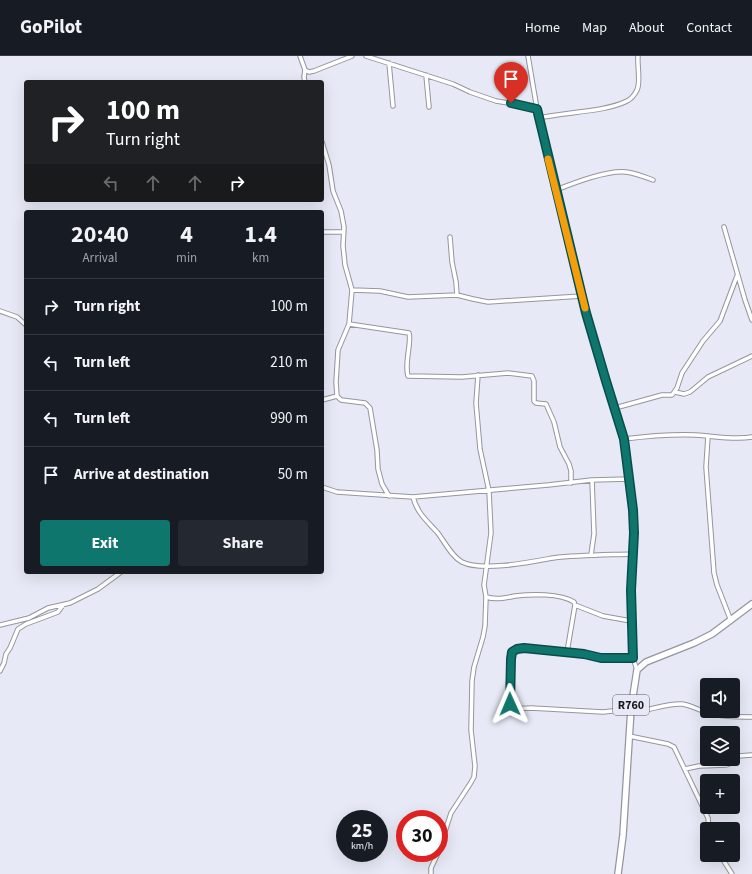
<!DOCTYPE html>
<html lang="en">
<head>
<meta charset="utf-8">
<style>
  :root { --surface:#171b24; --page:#242831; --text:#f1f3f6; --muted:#9ea1a6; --line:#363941; --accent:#0f766e }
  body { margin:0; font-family:"Source Sans 3",sans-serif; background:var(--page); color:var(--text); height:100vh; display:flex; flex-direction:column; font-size:15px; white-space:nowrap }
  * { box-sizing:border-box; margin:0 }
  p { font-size:13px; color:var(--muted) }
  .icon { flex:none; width:22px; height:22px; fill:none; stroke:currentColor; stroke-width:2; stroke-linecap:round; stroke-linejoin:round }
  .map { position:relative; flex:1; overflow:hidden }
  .drawer { position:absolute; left:24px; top:154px; width:300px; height:364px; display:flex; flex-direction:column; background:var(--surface); border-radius:4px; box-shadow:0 4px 16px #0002 }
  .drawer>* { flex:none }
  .hud { position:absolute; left:24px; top:24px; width:300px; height:122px; border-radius:4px; box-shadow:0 4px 16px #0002; background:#202124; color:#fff; overflow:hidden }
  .fabs { position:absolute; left:700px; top:622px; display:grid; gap:8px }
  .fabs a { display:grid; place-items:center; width:40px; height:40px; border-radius:4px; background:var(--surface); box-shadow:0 4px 16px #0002; font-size:20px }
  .speed { position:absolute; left:336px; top:754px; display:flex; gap:8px; font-size:20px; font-weight:700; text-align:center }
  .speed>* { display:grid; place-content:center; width:52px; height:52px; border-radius:50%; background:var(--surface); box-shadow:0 4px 16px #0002; line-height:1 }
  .speed small { font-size:10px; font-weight:400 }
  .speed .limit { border:6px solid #d22; background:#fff; color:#111 }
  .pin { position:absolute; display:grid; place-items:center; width:34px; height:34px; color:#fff; margin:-41px -17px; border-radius:50% 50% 50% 0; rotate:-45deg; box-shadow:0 0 4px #0007 }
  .pin .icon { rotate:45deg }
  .me { position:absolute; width:44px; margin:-22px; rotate:359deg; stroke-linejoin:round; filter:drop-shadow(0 0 3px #0008) }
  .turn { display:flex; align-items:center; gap:14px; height:84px; padding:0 16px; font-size:18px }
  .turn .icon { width:52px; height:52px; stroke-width:2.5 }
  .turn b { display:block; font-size:28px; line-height:34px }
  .lanes { display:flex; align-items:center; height:38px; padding:0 16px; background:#0003; justify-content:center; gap:20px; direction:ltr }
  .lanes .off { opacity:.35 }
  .eta { display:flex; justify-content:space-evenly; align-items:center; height:68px; text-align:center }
  .eta b { font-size:24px; font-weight:700; line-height:28px }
  .primary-button { display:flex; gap:8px; margin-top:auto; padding:8px 16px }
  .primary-button a { flex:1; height:46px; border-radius:4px; background:var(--accent); color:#fff; font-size:16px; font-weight:700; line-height:46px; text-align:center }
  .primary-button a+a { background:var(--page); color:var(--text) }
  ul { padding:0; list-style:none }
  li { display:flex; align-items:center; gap:12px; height:56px; padding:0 16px; border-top:1px solid var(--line) }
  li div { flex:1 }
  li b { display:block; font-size:15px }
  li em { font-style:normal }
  header { display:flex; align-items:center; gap:24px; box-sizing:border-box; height:56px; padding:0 20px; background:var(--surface); border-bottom:1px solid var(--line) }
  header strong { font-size:19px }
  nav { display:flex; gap:22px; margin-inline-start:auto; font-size:14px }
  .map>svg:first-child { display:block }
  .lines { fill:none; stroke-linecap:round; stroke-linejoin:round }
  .street-casing { stroke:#9396a0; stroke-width:5.5 }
  .primary-casing { stroke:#9396a0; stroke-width:8 }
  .street { stroke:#fff; stroke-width:3.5 }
  .primary { stroke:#fff; stroke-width:5.5 }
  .route-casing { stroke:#0a4d48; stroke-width:10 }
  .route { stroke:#0f766e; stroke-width:7 }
  .slow { stroke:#f59e0b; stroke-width:7 }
  .labels { text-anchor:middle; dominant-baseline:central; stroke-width:3.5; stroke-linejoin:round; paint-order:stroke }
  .shield { fill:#e7eaf6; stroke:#56585e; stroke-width:1 }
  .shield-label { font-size:12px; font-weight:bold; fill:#18191d }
</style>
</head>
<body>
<header>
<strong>GoPilot</strong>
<nav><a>Home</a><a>Map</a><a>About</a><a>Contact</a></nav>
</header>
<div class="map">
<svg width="752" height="818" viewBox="0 0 752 818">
  <rect width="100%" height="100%" fill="#e7eaf6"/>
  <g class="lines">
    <defs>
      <path id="street" d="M300 0 305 14 309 16 314 15 352 0
        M366 0 453 28 470 36 496 45 526 50 537 53
        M528 0 537 53 586 257 606 325 624 383 633 454 634 477 631 534V565L633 602 637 614
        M389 7 393 50
        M305 14 304 21 305 26
        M426 19 429 51
        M539 62C565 56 605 56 627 45 631 43 635 38 637 34 641 26 637 9 638 0
        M322 86 329 109 333 135 341 155 344 171 343 190 345 209 352 234 349 268 338 294 336 326 337 340 341 344 365 347 370 352 377 394 378 413 382 428 389 440
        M556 134C574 127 607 114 626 116 635 117 645 121 653 124
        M724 171 745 244 752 264
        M322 176H344
        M450 181 452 206 456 226 457 239
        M352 234 380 235 408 241 457 239 473 243 488 246 582 240
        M0 255 17 261 26 269
        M349 268 409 277C412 286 404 307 408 320L462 321 508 317 532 320 534 325V345L536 347 546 348 554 366 560 391 569 408 571 415V427
        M675 336 684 338 690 336 708 321 752 300
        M322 344 337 340
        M615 352 662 339H672L677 332 682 317 703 285 720 265 737 220
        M708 380 706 411 714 517 717 529 731 565
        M624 383C648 380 672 378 696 379 714 380 734 384 752 381
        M322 431 337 436 413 441 548 429 592 424 630 423
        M413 441C417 457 427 465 437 476 445 486 451 500 462 506 482 516 531 506 553 502 579 499 606 499 633 498
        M591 499 594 478 592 424
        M486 541C496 544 505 542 515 540 531 538 560 537 574 546L575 549 567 596
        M575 549 603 560 631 565
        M0 569 29 562 48 552 70 547 98 533 121 516
        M0 615 4 607 6 598 10 592 18 573 26 568 58 556 63 549
        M631 653 603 656 531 652 513 653C507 640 509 610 512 596L517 593 524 592 584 598 601 602H633
        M630 656C648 656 664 647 682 648 691 649 700 655 709 657 722 661 738 661 752 661
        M629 680 668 688 674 691 708 762 709 773
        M685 713 699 710 726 709 729 708 738 700 752 699
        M439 794 451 757 470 728 474 721 475 710 471 674 472 625 474 611 483 581 485 570 486 541 484 529 491 477 489 435 480 393 476 347 478 319
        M720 799 732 818
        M431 818V812L438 797"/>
      <path id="primary" d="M618 818 623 779 631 653 637 614 646 606 694 587 712 578 752 548"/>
    </defs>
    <use href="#street" class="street-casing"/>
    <use href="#primary" class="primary-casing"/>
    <use href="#street" class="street"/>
    <use href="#primary" class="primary"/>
  </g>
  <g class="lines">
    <defs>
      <path id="route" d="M510 648 511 603 512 596 517 593 524 592 584 598 601 602H633L631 534 634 477 633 454 624 383 606 325 586 257 537 53 511 47"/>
    </defs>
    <use href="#route" class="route-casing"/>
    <use href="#route" class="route"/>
    <path class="slow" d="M548 103 585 252"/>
  </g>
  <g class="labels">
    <rect class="shield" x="613" y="639" width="36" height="20" rx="3"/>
    <g class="shield-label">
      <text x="631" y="649">R760</text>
    </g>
  </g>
</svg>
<div class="fabs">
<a><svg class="icon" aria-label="sound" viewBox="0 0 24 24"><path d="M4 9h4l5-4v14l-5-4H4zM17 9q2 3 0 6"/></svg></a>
<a><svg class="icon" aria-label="layers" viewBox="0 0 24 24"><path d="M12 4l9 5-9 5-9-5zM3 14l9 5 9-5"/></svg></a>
<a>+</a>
<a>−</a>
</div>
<div class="speed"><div>25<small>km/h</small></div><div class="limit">30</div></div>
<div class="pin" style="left:511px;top:47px;background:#d93025"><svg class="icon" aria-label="arrive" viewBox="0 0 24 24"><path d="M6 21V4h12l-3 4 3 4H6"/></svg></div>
<svg class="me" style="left:510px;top:648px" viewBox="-20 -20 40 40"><path d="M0-17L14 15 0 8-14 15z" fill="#0f766e" stroke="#fff" stroke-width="4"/></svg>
<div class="hud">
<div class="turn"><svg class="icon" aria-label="right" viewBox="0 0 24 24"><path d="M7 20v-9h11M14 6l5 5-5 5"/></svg><div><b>100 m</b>Turn right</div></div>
<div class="lanes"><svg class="icon off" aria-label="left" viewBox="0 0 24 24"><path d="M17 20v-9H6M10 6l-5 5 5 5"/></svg><svg class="icon off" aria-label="ahead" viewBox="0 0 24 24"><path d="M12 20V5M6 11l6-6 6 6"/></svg><svg class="icon off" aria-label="ahead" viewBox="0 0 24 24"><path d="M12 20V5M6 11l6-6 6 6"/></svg><svg class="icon" aria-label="right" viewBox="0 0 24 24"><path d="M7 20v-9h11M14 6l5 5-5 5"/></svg></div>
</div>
<section class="drawer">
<div class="eta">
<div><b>20:40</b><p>Arrival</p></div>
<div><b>4</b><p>min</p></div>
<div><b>1.4</b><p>km</p></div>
</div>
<ul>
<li><svg class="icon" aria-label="right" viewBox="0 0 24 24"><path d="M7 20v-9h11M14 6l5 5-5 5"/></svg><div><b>Turn right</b></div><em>100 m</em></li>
<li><svg class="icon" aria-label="left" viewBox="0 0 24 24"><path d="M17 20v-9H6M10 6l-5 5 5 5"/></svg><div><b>Turn left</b></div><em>210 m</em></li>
<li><svg class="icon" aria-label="left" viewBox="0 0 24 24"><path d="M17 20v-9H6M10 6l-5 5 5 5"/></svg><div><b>Turn left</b></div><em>990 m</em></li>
<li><svg class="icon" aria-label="arrive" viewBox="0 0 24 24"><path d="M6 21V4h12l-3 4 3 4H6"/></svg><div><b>Arrive at destination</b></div><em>50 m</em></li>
</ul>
<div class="primary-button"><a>Exit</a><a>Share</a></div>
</section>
</div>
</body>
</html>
